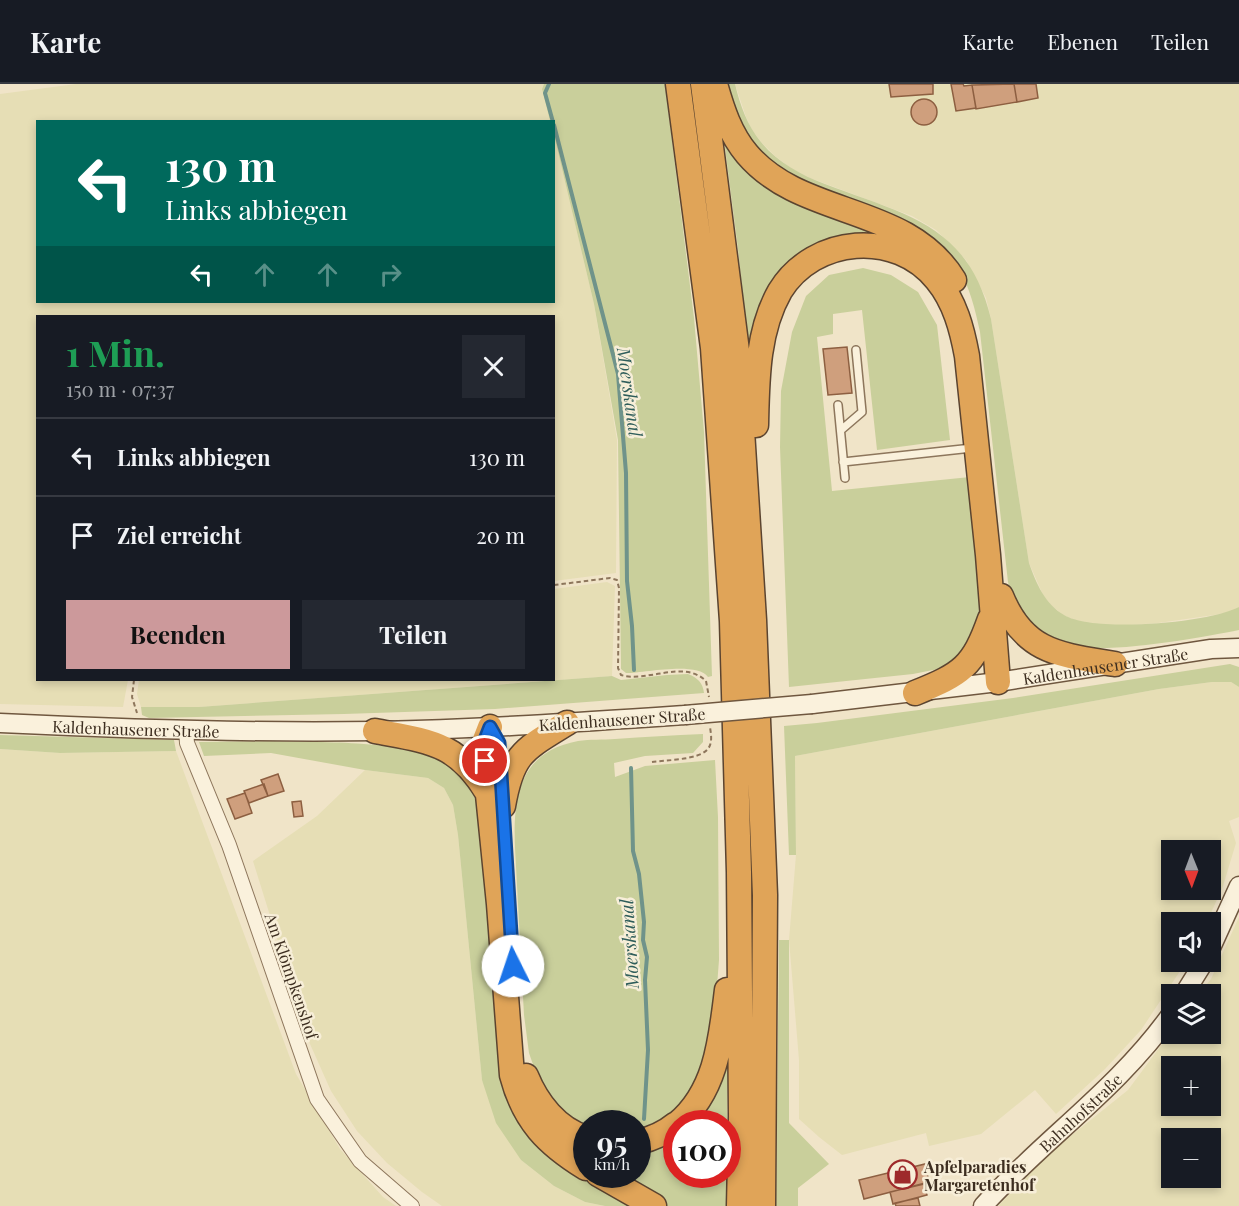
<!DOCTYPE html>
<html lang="de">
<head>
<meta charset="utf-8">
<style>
  :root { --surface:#171b24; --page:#242831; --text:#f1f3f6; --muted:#9ea1a6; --line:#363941; --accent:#cc999b }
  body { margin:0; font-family:"Playfair Display",serif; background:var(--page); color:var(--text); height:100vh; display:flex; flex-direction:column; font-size:22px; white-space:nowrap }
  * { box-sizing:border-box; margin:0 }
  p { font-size:20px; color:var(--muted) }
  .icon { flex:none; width:33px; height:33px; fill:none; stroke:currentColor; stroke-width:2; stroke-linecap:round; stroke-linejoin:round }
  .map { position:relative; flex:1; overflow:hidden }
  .sheet { position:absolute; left:36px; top:231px; width:519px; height:366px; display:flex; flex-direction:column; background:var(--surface); border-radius:0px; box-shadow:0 3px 9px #0003 }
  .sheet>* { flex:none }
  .hud { position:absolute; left:36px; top:36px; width:519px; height:183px; border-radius:0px; box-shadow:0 3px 9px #0003; background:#00695c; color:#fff; overflow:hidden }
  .needle { width:39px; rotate:179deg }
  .controls { position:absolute; left:1161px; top:756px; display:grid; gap:12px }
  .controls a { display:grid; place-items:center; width:60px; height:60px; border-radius:0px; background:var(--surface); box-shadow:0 3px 9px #0003; font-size:30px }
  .speed { position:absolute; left:573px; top:1026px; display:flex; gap:12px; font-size:30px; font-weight:700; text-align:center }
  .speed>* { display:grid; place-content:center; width:78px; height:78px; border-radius:50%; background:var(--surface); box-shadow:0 3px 9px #0003; line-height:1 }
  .speed small { font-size:15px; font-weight:400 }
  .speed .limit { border:9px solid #d22; background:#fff; color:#111 }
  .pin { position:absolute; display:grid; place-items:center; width:51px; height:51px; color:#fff; margin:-26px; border:3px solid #fff; border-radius:50%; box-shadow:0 2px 6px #0007 }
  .me { position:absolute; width:66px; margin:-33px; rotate:356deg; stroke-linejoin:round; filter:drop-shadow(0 0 4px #0008) }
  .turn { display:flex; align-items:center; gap:21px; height:126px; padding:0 30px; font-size:27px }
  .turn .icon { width:78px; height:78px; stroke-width:2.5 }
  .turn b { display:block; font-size:42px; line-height:51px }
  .lanes { display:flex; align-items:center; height:57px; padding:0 30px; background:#0003; justify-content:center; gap:30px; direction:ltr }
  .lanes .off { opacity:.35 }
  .round { display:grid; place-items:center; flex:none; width:63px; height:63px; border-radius:0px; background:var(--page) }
  .head { display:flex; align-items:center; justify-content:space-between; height:102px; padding:0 30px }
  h1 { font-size:36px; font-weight:700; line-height:45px; color:#1e9e55 }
  .button { display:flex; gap:12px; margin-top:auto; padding:12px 30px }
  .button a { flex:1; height:69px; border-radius:0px; background:var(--accent); color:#111; font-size:24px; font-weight:700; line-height:69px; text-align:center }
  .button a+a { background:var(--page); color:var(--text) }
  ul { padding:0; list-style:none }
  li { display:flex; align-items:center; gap:18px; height:78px; padding:0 30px; border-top:2px solid var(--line) }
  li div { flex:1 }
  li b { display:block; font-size:22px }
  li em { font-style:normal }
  header { display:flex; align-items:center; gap:36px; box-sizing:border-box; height:84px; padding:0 30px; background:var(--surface); border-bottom:2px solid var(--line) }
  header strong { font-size:28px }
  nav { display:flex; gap:33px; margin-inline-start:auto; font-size:21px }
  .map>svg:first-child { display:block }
  .farmland { fill:#e6deb5; fill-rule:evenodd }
  .green { fill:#c9cf9b }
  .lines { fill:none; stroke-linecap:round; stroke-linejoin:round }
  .stream { stroke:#6f938a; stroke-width:4 }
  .building { fill:#cf9f7d; stroke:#8d5f41; stroke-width:1.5 }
  .service-casing { stroke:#8d765c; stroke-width:10 }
  .minor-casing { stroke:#8d765c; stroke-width:16 }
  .secondary-casing { stroke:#6f573f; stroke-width:21 }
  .motorway-casing { stroke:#5b4430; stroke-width:27 }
  .path { stroke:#8d765c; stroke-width:2; stroke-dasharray:4.5 3; stroke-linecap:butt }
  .service { stroke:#faf1dc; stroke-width:7 }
  .minor { stroke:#faf1dc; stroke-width:14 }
  .secondary { stroke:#faf1dc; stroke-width:18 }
  .motorway { stroke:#e0a458; stroke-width:24 }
  .secondary-bridge-casing { stroke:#6f573f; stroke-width:21; stroke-linecap:butt }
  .secondary-bridge { stroke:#faf1dc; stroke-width:18 }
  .route-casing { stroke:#114b97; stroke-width:15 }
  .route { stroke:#1a73e8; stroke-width:10 }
  .labels { text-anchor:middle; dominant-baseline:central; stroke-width:5; stroke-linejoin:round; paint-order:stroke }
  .street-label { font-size:16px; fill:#3d2e20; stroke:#f7eed8 }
  .poi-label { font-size:16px; font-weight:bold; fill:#3d2e20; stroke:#f7eed8; text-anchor:start }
  .water-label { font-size:18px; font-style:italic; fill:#2f5d5a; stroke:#f7eed8 }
</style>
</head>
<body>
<header>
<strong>Karte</strong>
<nav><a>Karte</a><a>Ebenen</a><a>Teilen</a></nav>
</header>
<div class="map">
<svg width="1239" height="1122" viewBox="0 0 1239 1122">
  <rect width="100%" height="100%" fill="#f0e4c8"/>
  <path class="farmland" d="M76 0H544L542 5 550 37 38 38V218H554V51L594 220 617 356 616 489 554 497V232H38V596H128L123 623 0 620V10Z
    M735 0H1239V523L1230 528 1214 531 1158 539 1117 542 1076 537 1063 531 1052 522 1043 511 1029 479 991 235 986 214 966 176 936 146 912 132 810 94 792 85 775 72 762 59 752 46 746 33Z
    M607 498 615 502 612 592 199 623H141L137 610 139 596H554V505Z
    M1212 598H1231L1239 603V733L1229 737 1236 759 1223 802 1207 838H1172V878H1186L1141 946 1105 985 1056 1030 1035 1006 981 1050 929 1062 926 1049 842 1071 819 1053 799 1035V976L789 856 796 771 795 672 1159 605ZM1172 766H1210V806H1172Z
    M0 665 60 669 176 667 296 990 340 1065 383 1113 396 1122H0Z
    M365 686 428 694 444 704 453 721 458 751 482 996 521 1076 554 1102 585 1118 605 1122H442L422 1108 387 1079 357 1047 331 1007 310 960 253 777 317 732Z
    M1239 833V1122H998L1047 1071 1128 1006 1171 948 1172 950H1210V910H1199L1211 895ZM1172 982H1210V1022H1172ZM1172 1054H1210V1094H1172Z"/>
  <path class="green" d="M544 0H665L694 234 704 348 712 592 708 593C697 577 644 589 626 589L621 585 618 356 594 220 554 51V38L550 37 542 5Z
    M725 0H735C740 21 747 41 761 58 777 78 801 91 825 100 905 131 968 139 991 235L1029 479C1036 499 1045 520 1064 531 1093 549 1209 539 1239 523V546C1198 554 1089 575 1053 557 1030 546 1014 523 1008 498L980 248C975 225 970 204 958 183L801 99 762 72 740 42Z
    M722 41 731 54 870 139 913 170 804 176 751 295 738 165Z
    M863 184 891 191 918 208 937 241 950 356 877 366 862 226 833 230V250L817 253 832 407 970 393 982 507 977 539 960 572 938 585 913 590 789 603 780 363 781 307 792 248 806 212 829 191Z
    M1230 580 1239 583V603L1231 598H1212L1159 605 795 672 796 771H789L784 642 817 639 1013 614Z
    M688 590C698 594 703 599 704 609L495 625 344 630 149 634 142 631 141 623H199L612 592 621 596 667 591Z
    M703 650V658L693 669 645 672 614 679 615 693 645 682 715 676 718 733 719 876 715 928 703 989 679 1026 638 1049V1040H586V1046L569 1037 539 998 529 969 524 931 515 764C513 713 519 668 578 657 590 655 603 656 615 655 644 653 673 651 703 650Z
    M0 651 174 656 176 667 60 669 0 665Z
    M274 657C322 659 413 655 453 682 465 691 473 706 480 719L504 999 637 1122H605L585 1118 554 1102 521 1076 496 1039 482 996 458 751 453 721 444 704 428 694 365 686 271 669 204 672 199 658Z
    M779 856H789V1039L829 1080 798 1104V1122H776Z
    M728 951 727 1039 685 1040Z
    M676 1047V1090L727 1091 726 1122H663L611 1091 638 1090V1062Z"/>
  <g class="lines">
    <path class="stream" d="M549 0 545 9 553 38
      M554 41 618 290 626 389 627 497 632 542 634 586
      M631 684 633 767 639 790 644 838 643 856 647 873 645 896 648 966 644 1035"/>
  </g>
  <path class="building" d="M889 0H933V10L891 13Z
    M951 0H963L964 2 972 1 976 24 956 27Z
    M1014 0H1036L1038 14 1017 18Z
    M1014 0 1017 18 976 25 972 1Z
    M911 28a13 13 0 1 1 26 0a13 13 0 1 1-26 0Z
    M847 263 852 309 828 311 823 265Z
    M278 690 284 707 268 712 261 696Z
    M264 700 268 712 249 719 244 707Z
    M245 709 252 729 235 735 227 715Z
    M301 717 303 732 294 733 292 718Z
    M925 1080 929 1098 864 1115 859 1096Z
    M924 1100 927 1111 893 1120 890 1108Z
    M918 1114 920 1122H896L895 1119Z"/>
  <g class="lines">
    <defs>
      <path id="service" d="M838 321 845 394
        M841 346 862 328 856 266
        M843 378 972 364"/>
      <path id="minor" d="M186 645 187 659 229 761 317 1015 360 1077 412 1122"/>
      <g id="secondary">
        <path id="s1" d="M812 620 998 598 1211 565 1239 564"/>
        <path id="s2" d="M0 639C125 645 251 649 377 647 480 645 582 638 685 631"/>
        <path d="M1210 866 1239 802"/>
        <path d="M1184 910 1204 878"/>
        <path id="s3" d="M983 1122C1044 1055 1119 1004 1172 929"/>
      </g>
      <path id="motorway" d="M678 0 713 264 732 537 739 788 741 1032 739 1122
        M703 0 737 267 754 536 765 811 763 1122
        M715 0C722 25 730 50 747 70 802 135 907 119 954 196
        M756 341C757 297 757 247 780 207 814 152 896 145 937 196 955 218 962 245 967 272L988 471 998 598
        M1001 512C1024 569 1060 571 1115 580
        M915 609C962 590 973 583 990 535
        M490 643 483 661 499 820 512 991C524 1037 547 1060 586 1084
        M375 647C428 657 457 658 487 708
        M503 722C512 670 523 666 567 639
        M526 992C537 1019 557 1045 586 1054
        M677 1040C717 1007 721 954 727 906
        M638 1058C652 1055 665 1049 676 1040
        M598 1090 654 1122"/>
    </defs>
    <use href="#service" class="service-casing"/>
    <use href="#minor" class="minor-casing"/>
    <use href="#secondary" class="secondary-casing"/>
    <use href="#motorway" class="motorway-casing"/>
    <path class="path" d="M554 501 610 494 617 496 619 504 618 584 621 591C647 599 683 575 706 597L709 613
      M134 596 132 613 137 629
      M652 678C666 676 697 676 707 666 713 660 711 650 710 643"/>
    <use href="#service" class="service"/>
    <use href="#minor" class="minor"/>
    <use href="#secondary" class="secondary"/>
    <use href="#motorway" class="motorway"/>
    <defs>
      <path id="secondary-bridge" d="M685 631 812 620"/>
    </defs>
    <use href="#secondary-bridge" class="secondary-bridge-casing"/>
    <use href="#secondary-bridge" class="secondary-bridge"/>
  </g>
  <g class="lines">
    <defs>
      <path id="route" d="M485 677 483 661 490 643 499 659 513 882"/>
    </defs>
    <use href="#route" class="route-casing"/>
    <use href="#route" class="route"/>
  </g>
  <defs>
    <symbol id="shop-ring" viewBox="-11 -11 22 22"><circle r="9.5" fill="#f7eed8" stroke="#9e2a2b" stroke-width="1.5"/><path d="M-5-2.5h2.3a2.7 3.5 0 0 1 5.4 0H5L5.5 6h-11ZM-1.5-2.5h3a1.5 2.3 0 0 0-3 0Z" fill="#9e2a2b"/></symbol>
  </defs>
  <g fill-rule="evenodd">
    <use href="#shop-ring" x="886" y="1074" width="33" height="33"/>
  </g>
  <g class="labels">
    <g class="street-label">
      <text stroke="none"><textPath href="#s1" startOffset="296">Kaldenhausener Straße</textPath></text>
      <text transform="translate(622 635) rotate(-4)">Kaldenhausener Straße</text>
      <text stroke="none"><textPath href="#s2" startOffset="136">Kaldenhausener Straße</textPath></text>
      <text transform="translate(292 892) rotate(71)">Am Klömpkenshof</text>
      <text stroke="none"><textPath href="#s3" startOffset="135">Bahnhofstraße</textPath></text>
    </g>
    <g class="poi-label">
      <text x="924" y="1082">Apfelparadies<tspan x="924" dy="18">Margaretenhof</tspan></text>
    </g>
    <g class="water-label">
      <text transform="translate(630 308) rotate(82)">Moerskanal</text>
      <text transform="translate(629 860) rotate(-94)">Moerskanal</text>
    </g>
  </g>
</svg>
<div class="controls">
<a><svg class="needle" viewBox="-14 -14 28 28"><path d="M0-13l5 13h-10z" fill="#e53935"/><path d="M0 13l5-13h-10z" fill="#9ea1a6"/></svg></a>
<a><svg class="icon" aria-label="sound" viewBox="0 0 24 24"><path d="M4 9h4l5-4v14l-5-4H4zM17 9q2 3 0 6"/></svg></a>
<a><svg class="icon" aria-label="layers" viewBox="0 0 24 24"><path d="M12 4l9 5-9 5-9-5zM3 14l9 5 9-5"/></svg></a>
<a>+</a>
<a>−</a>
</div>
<div class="speed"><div>95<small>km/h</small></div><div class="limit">100</div></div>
<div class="pin" style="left:485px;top:677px;background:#d93025"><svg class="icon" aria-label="arrive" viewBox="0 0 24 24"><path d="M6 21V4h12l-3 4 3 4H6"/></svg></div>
<svg class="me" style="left:513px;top:882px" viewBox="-20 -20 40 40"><circle r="19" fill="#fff"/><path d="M0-13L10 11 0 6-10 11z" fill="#1a73e8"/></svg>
<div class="hud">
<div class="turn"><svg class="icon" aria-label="left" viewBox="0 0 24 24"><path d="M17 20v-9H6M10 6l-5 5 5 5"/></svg><div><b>130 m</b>Links abbiegen</div></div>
<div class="lanes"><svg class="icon" aria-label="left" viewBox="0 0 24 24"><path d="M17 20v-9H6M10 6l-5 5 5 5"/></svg><svg class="icon off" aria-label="ahead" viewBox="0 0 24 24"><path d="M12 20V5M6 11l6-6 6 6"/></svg><svg class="icon off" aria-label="ahead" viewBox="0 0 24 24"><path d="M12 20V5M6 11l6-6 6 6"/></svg><svg class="icon off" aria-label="right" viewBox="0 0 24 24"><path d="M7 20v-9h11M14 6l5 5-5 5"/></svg></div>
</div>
<section class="sheet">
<div class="head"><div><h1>1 Min.</h1><p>150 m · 07:37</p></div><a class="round"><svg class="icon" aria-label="close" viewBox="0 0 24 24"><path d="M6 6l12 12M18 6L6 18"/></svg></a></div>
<ul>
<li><svg class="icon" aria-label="left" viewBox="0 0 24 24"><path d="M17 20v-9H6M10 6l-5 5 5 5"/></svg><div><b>Links abbiegen</b></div><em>130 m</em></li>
<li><svg class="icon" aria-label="arrive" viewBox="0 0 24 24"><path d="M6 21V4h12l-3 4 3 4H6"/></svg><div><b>Ziel erreicht</b></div><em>20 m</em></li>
</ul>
<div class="button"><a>Beenden</a><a>Teilen</a></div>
</section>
</div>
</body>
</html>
